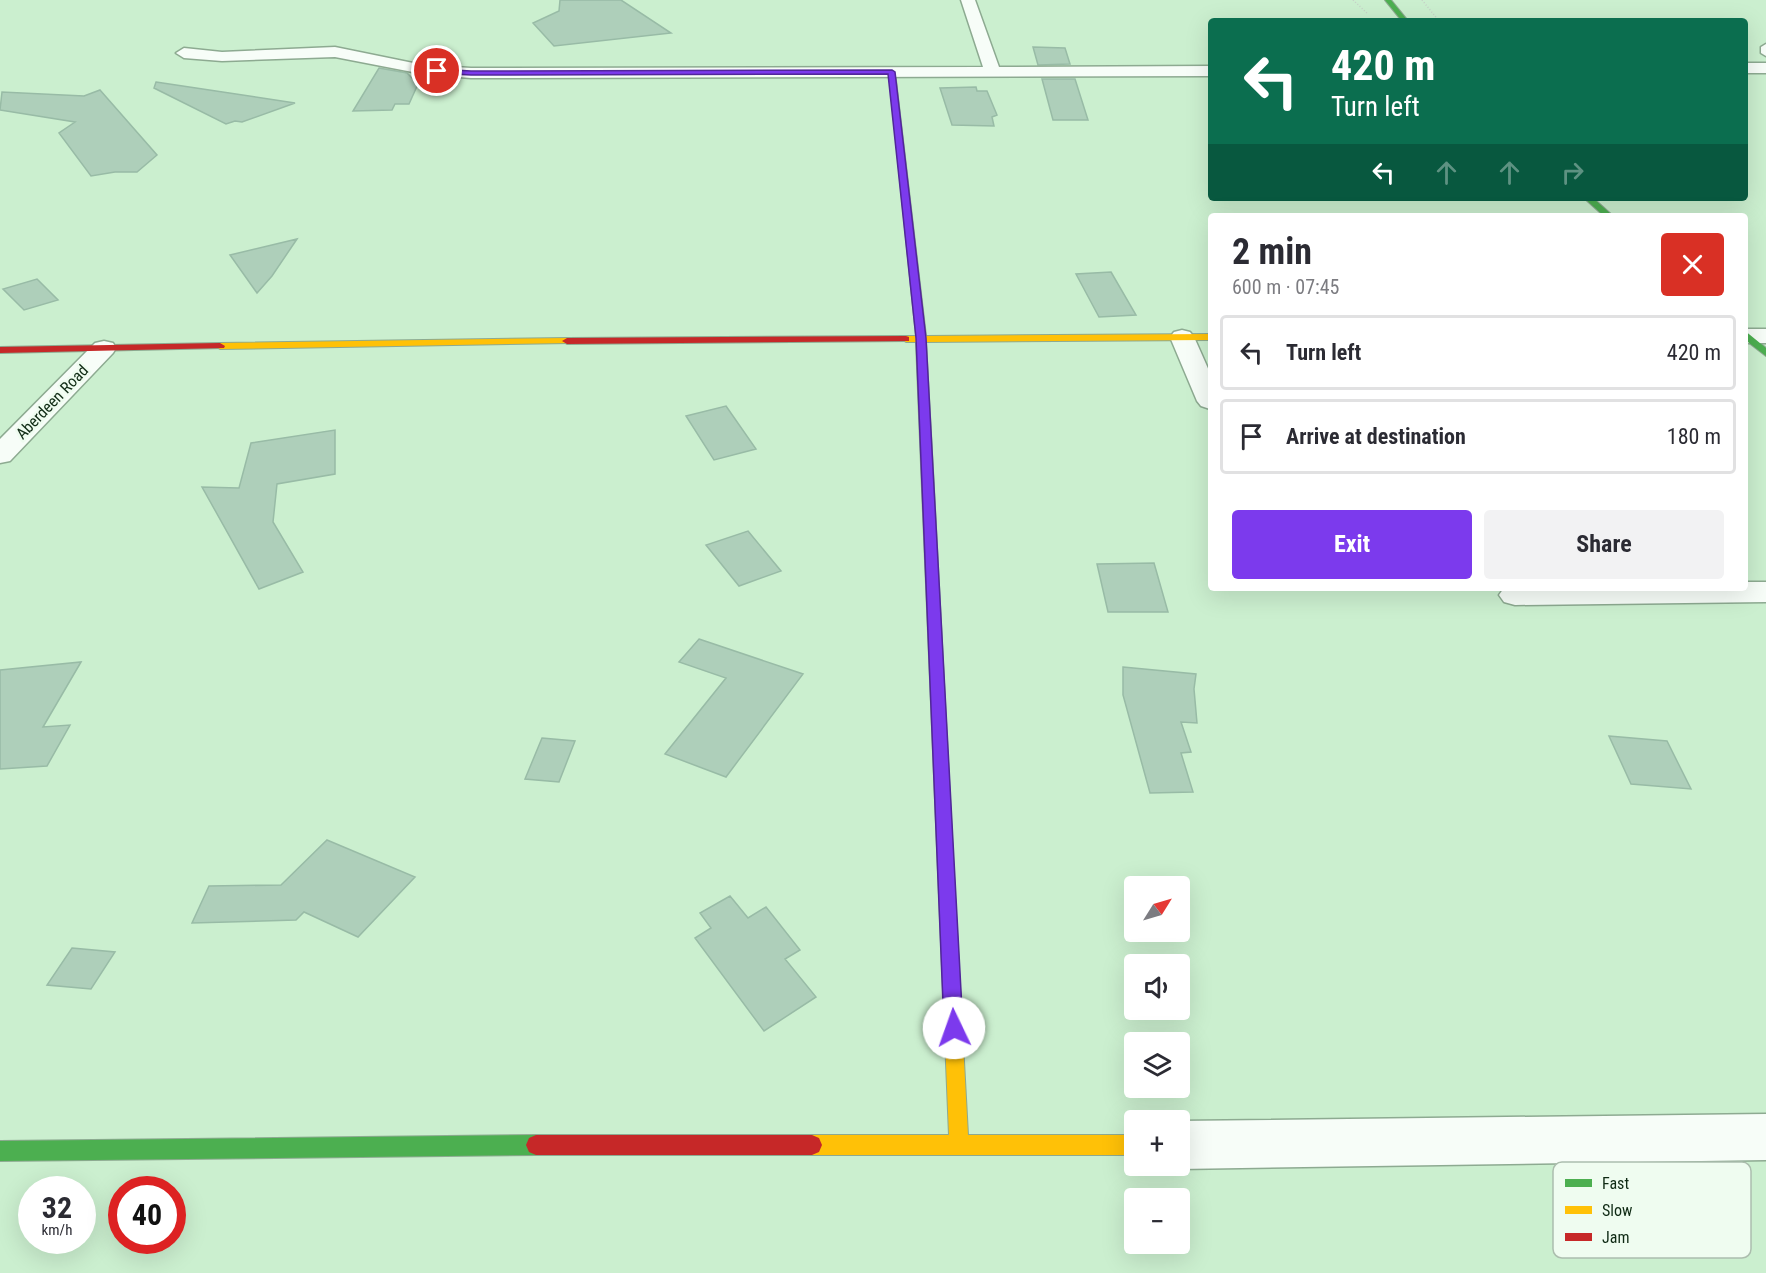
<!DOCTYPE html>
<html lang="en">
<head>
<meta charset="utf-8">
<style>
  :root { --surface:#fff; --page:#f2f2f3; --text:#2b2b33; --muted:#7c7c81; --line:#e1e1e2; --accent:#7c3aed }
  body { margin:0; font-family:"Roboto Condensed",sans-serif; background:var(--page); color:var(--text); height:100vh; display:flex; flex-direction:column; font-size:22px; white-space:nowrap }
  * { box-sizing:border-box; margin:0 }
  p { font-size:20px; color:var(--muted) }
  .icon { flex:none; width:33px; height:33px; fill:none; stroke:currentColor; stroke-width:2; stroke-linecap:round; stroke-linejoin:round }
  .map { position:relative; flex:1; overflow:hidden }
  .panel { position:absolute; left:1208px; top:213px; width:540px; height:378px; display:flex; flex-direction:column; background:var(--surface); border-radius:6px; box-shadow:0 6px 24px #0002 }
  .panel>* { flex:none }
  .banner { position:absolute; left:1208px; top:18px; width:540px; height:183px; border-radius:6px; box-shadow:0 6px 24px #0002; background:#0b6e4f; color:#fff; overflow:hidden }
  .needle { width:39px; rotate:53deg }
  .buttons { position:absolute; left:1124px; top:876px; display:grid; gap:12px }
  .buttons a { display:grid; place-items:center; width:66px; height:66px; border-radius:6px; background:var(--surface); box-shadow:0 6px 24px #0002; font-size:30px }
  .speed { position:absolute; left:18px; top:1176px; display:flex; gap:12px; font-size:30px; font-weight:700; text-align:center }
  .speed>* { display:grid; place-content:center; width:78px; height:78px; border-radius:50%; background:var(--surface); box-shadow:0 6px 24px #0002; line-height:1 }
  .speed small { font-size:15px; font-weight:400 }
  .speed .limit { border:9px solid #d22; background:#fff; color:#111 }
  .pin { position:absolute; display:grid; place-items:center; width:51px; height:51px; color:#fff; margin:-26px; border:3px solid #fff; border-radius:50%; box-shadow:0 2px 6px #0007 }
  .me { position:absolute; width:66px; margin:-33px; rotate:357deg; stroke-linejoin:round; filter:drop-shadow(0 0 4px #0008) }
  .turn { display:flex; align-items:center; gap:21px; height:126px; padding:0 24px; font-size:27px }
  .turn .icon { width:78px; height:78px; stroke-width:2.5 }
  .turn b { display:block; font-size:42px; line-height:51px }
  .lanes { display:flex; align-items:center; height:57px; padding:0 24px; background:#0003; justify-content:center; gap:30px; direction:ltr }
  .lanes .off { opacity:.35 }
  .round { display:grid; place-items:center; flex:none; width:63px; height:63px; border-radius:6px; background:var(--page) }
  .headline { display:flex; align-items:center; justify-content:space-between; height:102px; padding:0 24px }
  h1 { font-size:36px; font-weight:700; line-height:45px }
  .action { display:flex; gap:12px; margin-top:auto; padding:12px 24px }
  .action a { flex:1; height:69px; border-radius:6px; background:var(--accent); color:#fff; font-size:24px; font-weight:700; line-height:69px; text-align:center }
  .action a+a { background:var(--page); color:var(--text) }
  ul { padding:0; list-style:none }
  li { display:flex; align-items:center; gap:18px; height:75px; margin:0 12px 9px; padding:0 12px; border:3px solid var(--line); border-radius:6px }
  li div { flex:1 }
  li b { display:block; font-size:22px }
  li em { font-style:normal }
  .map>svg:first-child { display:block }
  .building { fill:#aecfba; stroke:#98bba6; stroke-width:1.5 }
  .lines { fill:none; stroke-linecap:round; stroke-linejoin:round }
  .lane-casing { stroke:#8daa91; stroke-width:3 }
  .street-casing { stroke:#8daa91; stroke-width:3 }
  .fast-casing { stroke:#8daa91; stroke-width:2 }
  .slow-casing { stroke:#8daa91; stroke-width:2 }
  .jam-casing { stroke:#8daa91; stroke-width:2 }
  .path { stroke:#c6d0c7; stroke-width:1.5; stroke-dasharray:1 2; stroke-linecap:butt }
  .lane { fill:#f7fdf8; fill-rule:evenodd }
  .street { fill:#f7fdf8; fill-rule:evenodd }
  .fast { fill:#4caf50; fill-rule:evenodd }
  .slow { fill:#ffc107; fill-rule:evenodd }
  .jam { fill:#c62828; fill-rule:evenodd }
  .route { fill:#7c3aed; stroke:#51269a; stroke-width:1.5 }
  .labels { text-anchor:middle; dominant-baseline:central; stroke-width:5; stroke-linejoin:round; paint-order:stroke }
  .far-street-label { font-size:16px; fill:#0f2a14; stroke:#effcf0 }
  .key { fill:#effcf0; stroke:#acbdae; stroke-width:1.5 }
  .key-label { font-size:16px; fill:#0f2a14 }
</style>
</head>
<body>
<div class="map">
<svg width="1766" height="1273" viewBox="0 0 1766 1273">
  <rect width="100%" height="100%" fill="#cbefcf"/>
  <path class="building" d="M560 0H621L671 33 554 46 533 23 559 11Z
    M1033 47 1065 48 1070 64 1038 65Z
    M379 68 407 73 418 84 409 104H395L392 110 353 111Z
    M1042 79H1075L1088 120H1053Z
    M156 82 295 103 242 122 235 121 226 124 154 88Z
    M976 87 977 91H987L997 115 992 117 994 126 952 125 940 88Z
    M100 90 157 155 137 172H115L91 176 59 133 75 122 0 110 2 92 84 96Z
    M297 239 272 276 257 293 230 255Z
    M1111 272 1136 315 1099 317 1076 274Z
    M37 279 58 300 24 310 3 289Z
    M726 406 756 449 714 460 686 416Z
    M335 430V474L277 484 273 522 303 572 259 589 202 487 239 488 251 443Z
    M748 531 781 571 739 586 706 545Z
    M1154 563 1168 612H1108L1097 564Z
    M699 639 803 674 726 777 665 754 726 678 679 662Z
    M81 662 43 727 70 725 47 766 0 769V670Z
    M1123 667 1196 674 1194 689 1197 723 1181 722 1191 752 1181 753 1193 792 1150 793 1123 695Z
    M1609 736 1667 741 1691 789 1631 784Z
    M542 738 575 741 559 782 525 779Z
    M327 840 415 877 358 937 304 912 296 920 192 923 209 886 281 885Z
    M730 896 748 918 766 907 800 950 785 959 816 997 764 1031 695 938 711 928 700 913Z
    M72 948 115 952 91 989 47 985Z"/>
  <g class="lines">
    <defs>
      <path id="lane" d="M1766 44V56L1761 53V47Z"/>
      <path id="street" d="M961 0H975L999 67 1210 66V76L471 78 423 74 335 57 222 61 184 58 176 53 184 48 222 52 335 47 423 65 471 68 983 67Z
        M1744 63H1766V73H1744Z
        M1744 329H1766V343H1744Z
        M1182 330 1190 332 1194 337 1210 373V409L1201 406 1197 401 1170 337 1174 332Z
        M104 341 113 343 116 348 113 353 10 461 0 463V439L95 343Z
        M1744 582H1766V602L1515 605 1504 602 1499 595 1504 588H1744Z
        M1766 1114V1160L1179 1169 1171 1166H1179V1121Z"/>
      <path id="fast" d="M1385 0H1391L1408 21H1402Z
        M1584 198H1593L1613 216H1604Z
        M1744 330 1766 348V356L1744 339Z
        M536 1135 543 1138 546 1145 543 1152 536 1155 0 1161V1141Z"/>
      <path id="slow" d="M892 70 895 72 926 336 1210 334V340L926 342 934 489 928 493 922 489 916 342H906L901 339 906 336H916L889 72Z
        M567 338 572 341 570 343 220 349 215 346 220 343Z
        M947 888 953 890 955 895 968 1135H1134V1155H812L805 1152 802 1145 805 1138 812 1135H949L939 895 941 890Z"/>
      <path id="jam" d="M906 336 909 337V341L567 344 562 341 567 338Z
        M220 343 225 346 224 348 0 353V347Z
        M928 485 934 489 955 895 953 900 947 902 941 900 939 895 922 489Z
        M536 1135H812L819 1138 822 1145 819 1152 812 1155H536L529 1152 526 1145 529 1138Z"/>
    </defs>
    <use href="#lane" class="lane-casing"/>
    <use href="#street" class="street-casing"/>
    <use href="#fast" class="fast-casing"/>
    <use href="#slow" class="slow-casing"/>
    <use href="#jam" class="jam-casing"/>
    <path class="path" d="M1353 0 1368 14
      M1422 0 1439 21"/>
    <use href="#lane" class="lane"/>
    <use href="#street" class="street"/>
    <use href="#fast" class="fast"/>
    <use href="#slow" class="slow"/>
    <use href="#jam" class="jam"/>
  </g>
  <path class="route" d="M437 69 471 71 892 70 895 72 926 338 963 1028 960 1033 954 1036 947 1033 944 1028 916 338 888 74 471 75 435 73Z"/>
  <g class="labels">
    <g class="far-street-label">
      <text transform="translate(52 402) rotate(-46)">Aberdeen Road</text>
    </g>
  </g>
  <rect x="1553" y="1162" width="198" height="96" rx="9" class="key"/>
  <rect x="1565" y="1179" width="27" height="8" fill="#4caf50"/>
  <rect x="1565" y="1206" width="27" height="8" fill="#ffc107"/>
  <rect x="1565" y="1233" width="27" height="8" fill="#c62828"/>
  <g class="key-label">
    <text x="1602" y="1189">Fast</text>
    <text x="1602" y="1216">Slow</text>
    <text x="1602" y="1243">Jam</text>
  </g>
</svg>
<div class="buttons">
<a><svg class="needle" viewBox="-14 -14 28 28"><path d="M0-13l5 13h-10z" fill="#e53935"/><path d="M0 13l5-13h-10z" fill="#7c7c81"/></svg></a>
<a><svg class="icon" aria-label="sound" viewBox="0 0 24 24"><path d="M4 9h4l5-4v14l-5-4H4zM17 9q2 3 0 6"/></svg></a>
<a><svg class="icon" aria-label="layers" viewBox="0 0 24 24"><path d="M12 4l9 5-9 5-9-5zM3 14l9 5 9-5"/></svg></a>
<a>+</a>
<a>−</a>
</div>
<div class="speed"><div>32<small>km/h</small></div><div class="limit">40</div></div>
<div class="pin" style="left:437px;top:71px;background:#d93025"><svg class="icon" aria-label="arrive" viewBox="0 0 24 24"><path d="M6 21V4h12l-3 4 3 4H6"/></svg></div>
<svg class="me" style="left:954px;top:1028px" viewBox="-20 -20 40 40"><circle r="19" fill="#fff"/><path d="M0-13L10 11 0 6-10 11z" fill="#7c3aed"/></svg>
<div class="banner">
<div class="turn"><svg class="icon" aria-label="left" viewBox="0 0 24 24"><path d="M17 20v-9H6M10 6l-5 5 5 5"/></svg><div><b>420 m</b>Turn left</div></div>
<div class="lanes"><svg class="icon" aria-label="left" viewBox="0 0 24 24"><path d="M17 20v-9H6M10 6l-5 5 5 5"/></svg><svg class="icon off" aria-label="ahead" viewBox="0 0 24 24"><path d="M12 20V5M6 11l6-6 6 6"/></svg><svg class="icon off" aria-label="ahead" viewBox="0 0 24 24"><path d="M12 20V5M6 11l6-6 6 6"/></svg><svg class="icon off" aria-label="right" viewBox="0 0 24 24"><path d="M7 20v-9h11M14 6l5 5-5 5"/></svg></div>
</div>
<section class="panel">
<div class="headline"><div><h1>2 min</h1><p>600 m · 07:45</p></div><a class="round" style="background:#d93025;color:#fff"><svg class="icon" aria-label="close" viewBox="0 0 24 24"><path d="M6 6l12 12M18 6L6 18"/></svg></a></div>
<ul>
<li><svg class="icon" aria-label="left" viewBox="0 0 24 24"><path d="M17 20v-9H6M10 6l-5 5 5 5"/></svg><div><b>Turn left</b></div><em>420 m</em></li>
<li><svg class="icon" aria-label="arrive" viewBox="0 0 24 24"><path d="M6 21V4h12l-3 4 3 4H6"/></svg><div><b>Arrive at destination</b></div><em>180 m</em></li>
</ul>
<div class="action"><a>Exit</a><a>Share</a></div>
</section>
</div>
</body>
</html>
